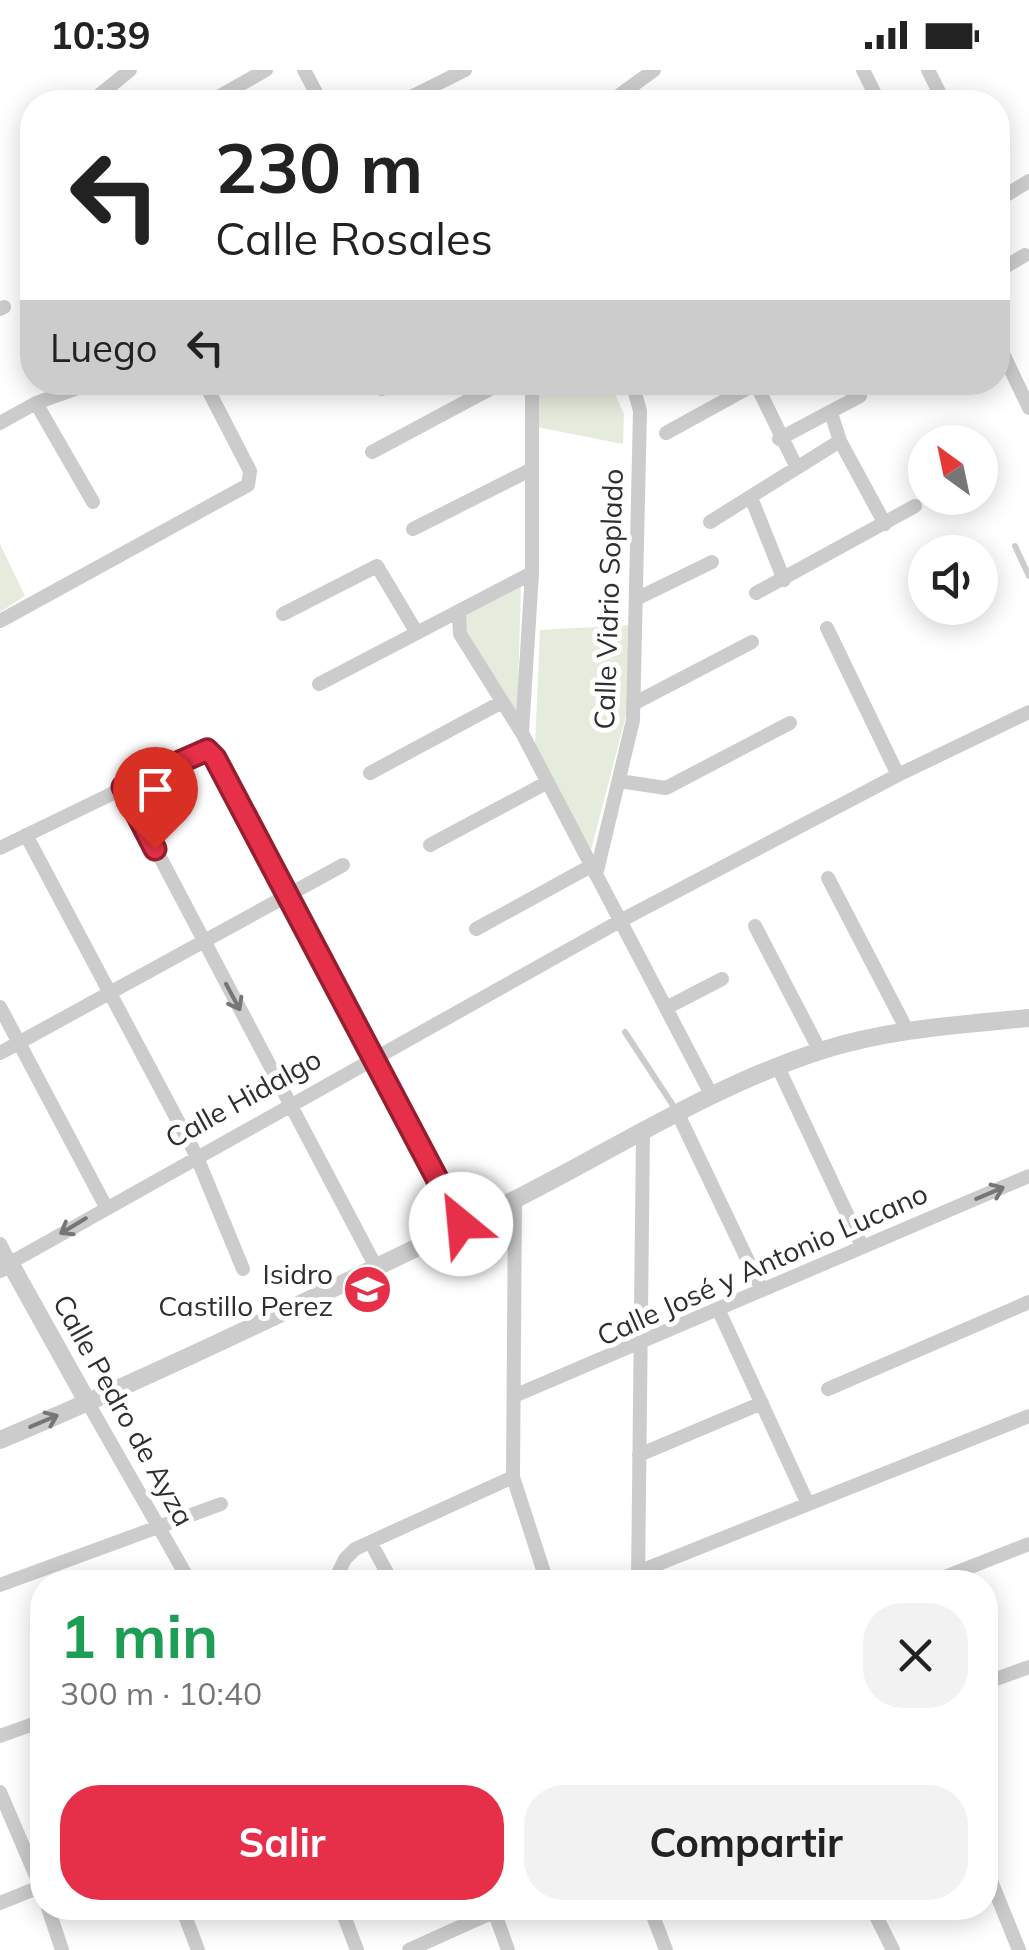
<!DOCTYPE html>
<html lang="es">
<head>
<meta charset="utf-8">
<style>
  :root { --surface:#fff; --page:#f2f2f2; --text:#222; --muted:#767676; --accent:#e63049 }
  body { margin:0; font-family:Mulish,sans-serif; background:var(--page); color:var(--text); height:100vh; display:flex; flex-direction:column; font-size:38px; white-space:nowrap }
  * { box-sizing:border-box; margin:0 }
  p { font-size:32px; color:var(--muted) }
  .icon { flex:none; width:55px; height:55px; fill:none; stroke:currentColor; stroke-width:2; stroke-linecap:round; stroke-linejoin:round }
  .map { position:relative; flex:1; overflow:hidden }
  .side { position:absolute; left:30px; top:1500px; width:968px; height:350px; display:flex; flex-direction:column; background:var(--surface); border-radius:40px; box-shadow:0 5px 25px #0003 }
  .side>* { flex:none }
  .top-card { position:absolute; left:20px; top:20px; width:990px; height:305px; border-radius:40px; box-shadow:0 5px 25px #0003; background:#fff; color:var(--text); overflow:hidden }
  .needle { width:65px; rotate:327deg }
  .tools { position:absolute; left:908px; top:355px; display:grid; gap:20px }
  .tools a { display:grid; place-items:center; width:90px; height:90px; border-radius:50%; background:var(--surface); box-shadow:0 5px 25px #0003; font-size:50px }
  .pin { position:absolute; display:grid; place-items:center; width:85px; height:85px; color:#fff; margin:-102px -42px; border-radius:50% 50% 50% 0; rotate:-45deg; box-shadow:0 0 10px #0007 }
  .pin .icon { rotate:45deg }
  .me { position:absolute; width:110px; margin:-55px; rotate:332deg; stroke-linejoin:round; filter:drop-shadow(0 0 8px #0008) }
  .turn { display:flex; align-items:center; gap:35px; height:210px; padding:0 30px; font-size:45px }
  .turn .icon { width:130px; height:130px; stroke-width:2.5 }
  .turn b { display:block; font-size:70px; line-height:85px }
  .then { display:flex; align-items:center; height:95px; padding:0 30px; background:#0003; gap:20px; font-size:38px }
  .round { display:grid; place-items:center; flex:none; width:105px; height:105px; border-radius:40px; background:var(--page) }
  .head { display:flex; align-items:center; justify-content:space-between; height:170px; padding:0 30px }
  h1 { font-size:60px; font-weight:700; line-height:75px; color:#1e9e55 }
  .action { display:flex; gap:20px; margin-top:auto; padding:20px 30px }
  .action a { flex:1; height:115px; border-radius:40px; background:var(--accent); color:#fff; font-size:40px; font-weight:700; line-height:115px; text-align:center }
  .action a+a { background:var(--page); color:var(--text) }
  .status { display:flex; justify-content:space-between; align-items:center; height:70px; padding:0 50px; background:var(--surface); direction:ltr }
  .status svg { height:28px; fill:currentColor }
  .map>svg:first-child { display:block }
  .green { fill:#e6ecdd }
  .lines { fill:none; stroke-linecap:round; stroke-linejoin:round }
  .service { stroke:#ccc; stroke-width:6 }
  .minor { stroke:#ccc; stroke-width:14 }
  .tertiary { stroke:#ccc; stroke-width:18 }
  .oneway { stroke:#767676 }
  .route-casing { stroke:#961f2f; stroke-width:25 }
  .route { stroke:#e63049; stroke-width:18 }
  .labels { text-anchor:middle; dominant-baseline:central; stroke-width:10; stroke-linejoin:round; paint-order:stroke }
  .street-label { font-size:28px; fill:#2f2f2f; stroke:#fff }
  .poi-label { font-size:28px; fill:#2f2f2f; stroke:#fff; text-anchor:end }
</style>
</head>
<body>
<div class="status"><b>10:39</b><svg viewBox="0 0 49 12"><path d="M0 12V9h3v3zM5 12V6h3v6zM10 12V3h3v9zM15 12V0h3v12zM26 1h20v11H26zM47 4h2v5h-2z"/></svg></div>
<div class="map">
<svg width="1029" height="1880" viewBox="0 0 1029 1880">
  <rect width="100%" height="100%" fill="#fff"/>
  <path class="green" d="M536 313H610L624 344 623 374 537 357Z
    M0 474 25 526 0 542Z
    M521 514 517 650 461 564 462 543Z
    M630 555 627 642 591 780 535 677 540 560Z"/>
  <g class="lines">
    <path class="service" d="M1015 476 1029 506
      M625 962 676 1040"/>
    <path class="minor" d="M304 0 321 32
      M863 0 879 32
      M928 0 944 32
      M91 32 130 0
      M209 32 266 0
      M401 32 465 0
      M610 32 654 0
      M998 130 1029 111
      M998 201 1025 185
      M0 239 4 237
      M998 273 1029 338
      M378 312 382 319
      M755 312 796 396
      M36 333 93 432
      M831 343 840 371 885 454
      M0 353 36 333 95 312
      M666 363 755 314
      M779 369 860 326
      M372 382 503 312
      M752 430 784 510
      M710 452 840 371
      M413 459 532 399
      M756 523 915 436
      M636 529 712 492
      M459 543 460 564 522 663 712 1026
      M283 544 377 496 417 563
      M0 551 248 415 250 401 204 312
      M827 558 898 705
      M319 614 532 503
      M633 634 752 572
      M522 662 532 503V312
      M370 703 502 632
      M619 711 666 718 790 653
      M123 717 375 1195
      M26 765 196 1085 243 1199
      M430 775 548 712
      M0 778 198 682 212 683 461 1155
      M596 805 633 650 640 341 632 312
      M828 808 907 960
      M755 856 820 981
      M476 859 591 796
      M0 937 106 1137
      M666 938 722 909
      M0 983 343 795
      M778 997 862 1176
      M678 1044 761 1218
      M515 1129 513 1407 547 1512
      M0 1174 10 1193 620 851 898 705 1029 642
      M719 1241 808 1434
      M828 1319 1029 1232
      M514 1326 1029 1106
      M88 1333 190 1512
      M639 1385 762 1333
      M371 1473 392 1512
      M638 1502 1029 1346
      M334 1512 345 1489 355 1479 513 1407
      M638 1512 643 1062
      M932 1512 1029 1474
      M0 1515 221 1434
      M985 1613 1029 1597
      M0 1666 42 1651
      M0 1722 42 1820
      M985 1796 1019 1880
      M0 1833 42 1816
      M48 1838 62 1880
      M182 1838 198 1880
      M341 1838 357 1880
      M493 1838 508 1880
      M650 1838 666 1880
      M872 1838 893 1880
      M409 1880 502 1838"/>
    <path class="tertiary" d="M0 1199 10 1193 88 1333
      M0 1370C174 1297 345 1213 514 1130 615 1079 712 1016 820 981 888 959 958 955 1029 948"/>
  </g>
  <defs><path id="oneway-shaft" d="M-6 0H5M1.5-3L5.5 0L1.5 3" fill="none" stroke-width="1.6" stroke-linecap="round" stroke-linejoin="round" transform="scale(2.5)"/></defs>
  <g class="oneway">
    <use href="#oneway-shaft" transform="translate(233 927) rotate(62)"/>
    <use href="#oneway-shaft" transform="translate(990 1123) rotate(-23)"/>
    <use href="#oneway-shaft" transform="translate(73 1156) rotate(149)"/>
    <use href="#oneway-shaft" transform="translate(44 1351) rotate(-23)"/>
  </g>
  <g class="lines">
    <defs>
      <path id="route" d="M155 779 123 717 207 680 215 688 461 1154"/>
    </defs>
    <use href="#route" class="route-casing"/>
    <use href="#route" class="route"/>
  </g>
  <defs>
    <symbol id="school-disc" viewBox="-11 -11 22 22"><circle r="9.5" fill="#e63049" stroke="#fff"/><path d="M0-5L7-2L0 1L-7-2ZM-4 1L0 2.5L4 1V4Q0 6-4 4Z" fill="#fff"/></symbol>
  </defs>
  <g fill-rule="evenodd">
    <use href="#school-disc" x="340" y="1192" width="55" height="55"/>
  </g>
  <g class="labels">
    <g class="street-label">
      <text transform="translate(608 529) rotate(-88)">Calle Vidrio Soplado</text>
      <text transform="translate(243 1028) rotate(-29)">Calle Hidalgo</text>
      <text transform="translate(762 1194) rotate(-24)">Calle José y Antonio Lucano</text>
      <text transform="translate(124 1340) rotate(61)">Calle Pedro de Ayza</text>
    </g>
    <g class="poi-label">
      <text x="333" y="1203">Isidro<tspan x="333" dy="32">Castillo Perez</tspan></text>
    </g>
  </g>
</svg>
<div class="tools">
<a><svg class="needle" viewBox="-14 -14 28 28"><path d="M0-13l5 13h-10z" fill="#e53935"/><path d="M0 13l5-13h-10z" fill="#767676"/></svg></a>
<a><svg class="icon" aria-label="sound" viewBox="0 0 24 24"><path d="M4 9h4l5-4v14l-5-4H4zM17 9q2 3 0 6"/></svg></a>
</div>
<div class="pin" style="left:155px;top:779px;background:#d93025"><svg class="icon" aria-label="arrive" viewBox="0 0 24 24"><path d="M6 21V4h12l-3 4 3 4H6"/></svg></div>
<svg class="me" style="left:461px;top:1154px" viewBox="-20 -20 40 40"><circle r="19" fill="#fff"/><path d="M0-13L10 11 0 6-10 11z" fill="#e63049"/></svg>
<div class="top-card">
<div class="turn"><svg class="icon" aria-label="left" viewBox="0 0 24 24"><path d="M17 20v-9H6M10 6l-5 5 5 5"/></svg><div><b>230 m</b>Calle Rosales</div></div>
<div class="then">Luego<svg class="icon" aria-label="left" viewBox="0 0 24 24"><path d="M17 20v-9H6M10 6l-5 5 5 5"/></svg></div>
</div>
<section class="side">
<div class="head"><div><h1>1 min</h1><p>300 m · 10:40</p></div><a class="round"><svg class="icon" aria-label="close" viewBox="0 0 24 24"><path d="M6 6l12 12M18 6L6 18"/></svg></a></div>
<div class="action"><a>Salir</a><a>Compartir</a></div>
</section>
</div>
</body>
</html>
